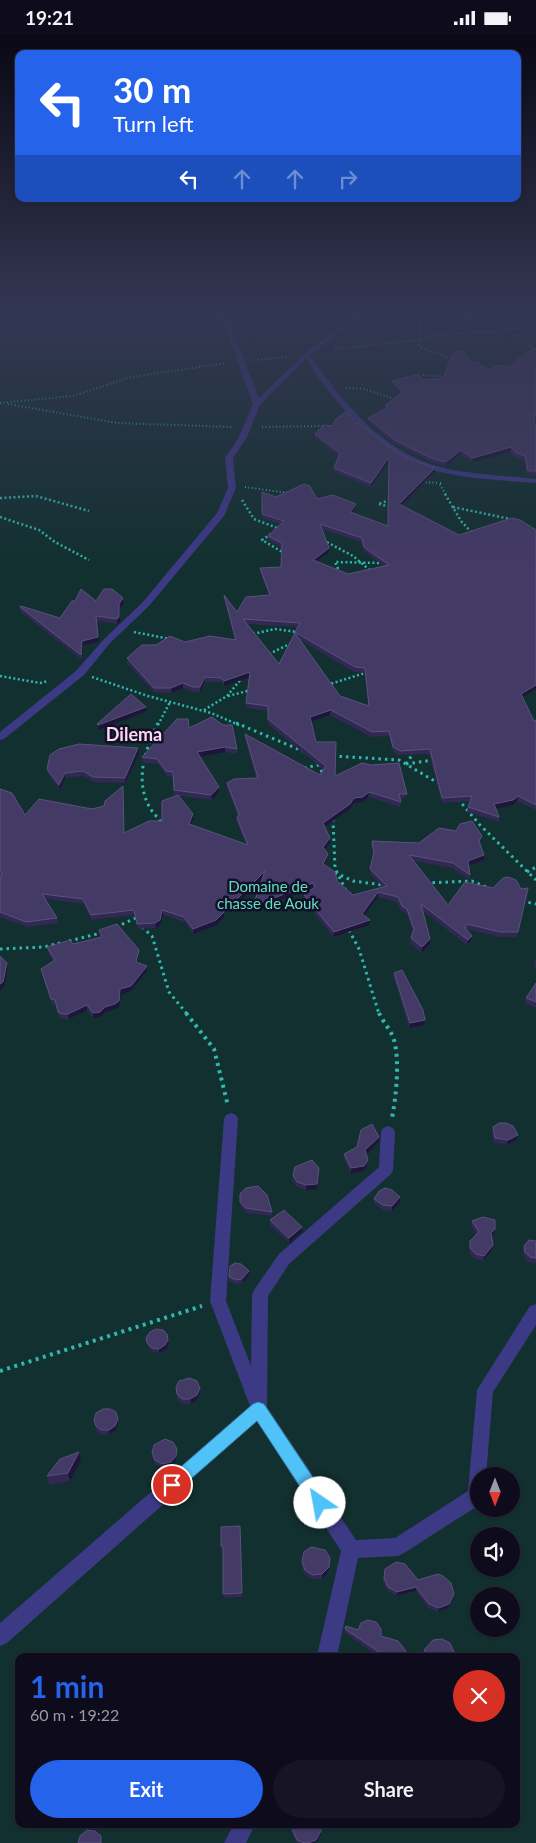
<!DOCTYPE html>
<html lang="en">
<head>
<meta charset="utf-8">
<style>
  :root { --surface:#0e0b1c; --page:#171425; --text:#f1f3f6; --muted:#9b9ba3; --line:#2e2b3b; --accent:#2563eb }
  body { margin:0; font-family:Lato,sans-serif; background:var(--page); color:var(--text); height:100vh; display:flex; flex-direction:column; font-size:19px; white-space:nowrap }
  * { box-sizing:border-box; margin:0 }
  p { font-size:16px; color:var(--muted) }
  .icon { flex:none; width:28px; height:28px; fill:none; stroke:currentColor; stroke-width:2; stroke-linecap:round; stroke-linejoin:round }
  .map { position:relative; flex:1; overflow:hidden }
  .sheet { position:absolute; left:15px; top:1618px; width:505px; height:175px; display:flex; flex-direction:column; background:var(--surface); border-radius:10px; box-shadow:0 1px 4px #0004,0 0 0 1px var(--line) }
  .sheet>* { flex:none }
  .banner { position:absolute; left:15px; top:15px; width:506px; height:152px; border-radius:10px; box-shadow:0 1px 4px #0004,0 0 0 1px var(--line); background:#2563eb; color:#fff; overflow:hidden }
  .needle { width:32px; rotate:180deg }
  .fabs { position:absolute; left:470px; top:1432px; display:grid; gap:10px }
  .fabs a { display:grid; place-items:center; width:50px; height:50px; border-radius:50%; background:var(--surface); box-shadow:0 1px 4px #0004,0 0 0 1px var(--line); font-size:25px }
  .pin { position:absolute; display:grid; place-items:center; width:42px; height:42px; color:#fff; margin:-21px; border:2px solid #fff; border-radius:50%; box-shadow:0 1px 5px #0007 }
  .me { position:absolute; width:55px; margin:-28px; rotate:327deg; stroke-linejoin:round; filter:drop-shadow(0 0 4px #0008) }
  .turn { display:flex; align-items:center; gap:18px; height:105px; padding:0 15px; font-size:22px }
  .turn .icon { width:65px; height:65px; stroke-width:2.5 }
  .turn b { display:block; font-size:35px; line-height:42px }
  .lanes { display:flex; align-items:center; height:48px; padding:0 15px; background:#0003; justify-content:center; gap:25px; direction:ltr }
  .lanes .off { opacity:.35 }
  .round { display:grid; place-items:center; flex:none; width:52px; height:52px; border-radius:26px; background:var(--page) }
  .overview { display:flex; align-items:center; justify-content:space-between; height:85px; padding:0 15px }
  h1 { font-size:30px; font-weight:700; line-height:38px; color:var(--accent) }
  .action { display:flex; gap:10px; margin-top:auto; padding:10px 15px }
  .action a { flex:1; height:58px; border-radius:30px; background:var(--accent); color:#fff; font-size:20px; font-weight:700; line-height:58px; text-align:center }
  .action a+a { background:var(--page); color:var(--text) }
  .status { display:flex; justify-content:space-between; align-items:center; height:35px; padding:0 25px; background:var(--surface); direction:ltr }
  .status svg { height:14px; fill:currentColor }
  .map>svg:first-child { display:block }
  .green { fill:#12302f; fill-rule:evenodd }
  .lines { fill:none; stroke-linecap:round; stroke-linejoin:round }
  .path-far3 { stroke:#2fb8b0; stroke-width:2; stroke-dasharray:1 2.5; stroke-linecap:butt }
  .path-far2 { stroke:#2fb8b0; stroke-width:2.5; stroke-dasharray:2 2.5; stroke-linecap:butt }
  .path-far1 { stroke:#2fb8b0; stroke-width:3; stroke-dasharray:2.5 4; stroke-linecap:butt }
  .path { stroke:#2fb8b0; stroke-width:4; stroke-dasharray:3 4.5; stroke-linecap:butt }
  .minor { fill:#3d3a85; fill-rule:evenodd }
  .wall { fill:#312854; fill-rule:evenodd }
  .shaded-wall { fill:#1d163a }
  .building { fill:#433a66; stroke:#5a527e; fill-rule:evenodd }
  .route { fill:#4fc3f7; stroke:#337fa1 }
  .labels { text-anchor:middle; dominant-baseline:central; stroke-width:5; stroke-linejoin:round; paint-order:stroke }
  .park-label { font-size:15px; fill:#5fe0c0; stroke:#130f26 }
  .quarter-label { font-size:18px; font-weight:bold; fill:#ffd6f0; stroke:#130f26 }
</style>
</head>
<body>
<div class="status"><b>19:21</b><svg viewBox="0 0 49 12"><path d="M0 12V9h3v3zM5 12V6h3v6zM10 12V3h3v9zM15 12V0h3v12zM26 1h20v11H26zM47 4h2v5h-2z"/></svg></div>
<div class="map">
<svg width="536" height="1808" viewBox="0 0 536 1808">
  <rect width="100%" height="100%" fill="#130f26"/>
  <path class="green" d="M0 278H536V1808H0ZM479 1441H511V1474H479ZM479 1501H511V1534H479ZM479 1561H511V1594H479ZM19 1621H516V1789H19Z"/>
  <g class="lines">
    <path class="path-far3" d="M422 278 419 310 422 313 455 324
      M454 278C483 288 516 292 536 317
      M335 314 420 305 436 300 509 295 536 291
      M254 325 287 322
      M423 340 447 342
      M346 353 364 354 398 365
      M0 368 73 361 131 342 227 328
      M8 369 117 388 233 392
      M262 392 325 391
      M422 447 439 448
      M441 448H439L446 460
      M245 452 288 458"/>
    <path class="path-far2" d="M445 459 461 486 473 499
      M0 463 36 461 89 476
      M242 465 254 484 280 494
      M390 465 378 469 392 472
      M453 472 510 484
      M0 482 39 495 55 507 89 525
      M271 499 262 505 284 518
      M323 505 353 521 372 537
      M340 538 335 527 382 528
      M134 597 170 604
      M253 599 275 594 297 597
      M269 619 300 604 301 601
      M0 641 40 648 48 646
      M92 642 148 661 211 678 239 690
      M327 650 368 637
      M228 661 251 655
      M204 675 227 661 242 643
      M158 690 170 667"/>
    <path class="path-far1" d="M158 688C146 713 135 743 148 769 151 777 158 782 162 789
      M236 688 303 716
      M333 721 399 725 438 748
      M318 729 324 741
      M406 729 414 717
      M406 729 433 725
      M304 733 318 730
      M458 764 479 789 536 845
      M333 784 335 833 347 858
      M329 835 353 846 383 850
      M527 837 536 832
      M426 848 472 846 488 853
      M522 866 536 869
      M116 892 138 882
      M142 892 152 901 169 957 187 979
      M349 895 359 914 379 979
      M69 906 101 898
      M0 914 44 912 60 908"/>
    <path class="path" d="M186 978 214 1014 228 1071
      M379 978C383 987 391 995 394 1005 400 1026 396 1062 392 1083
      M0 1336 202 1271"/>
    <path class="minor" d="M216 278H223L231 292 259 363 304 319 350 284 353 278H360L354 286 310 320C340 364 378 411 430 429 463 440 502 440 536 444V448C500 445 461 444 426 433 374 416 335 368 306 324L260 370 247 402 233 423 236 453 224 481 148 572 110 608 84 640 4 704 0 705V697L76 636 104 604 142 568 217 478 228 453 225 423 239 402 253 369 225 292Z
      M231 1078 236 1080 238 1084 226 1266 251 1331 252 1260 254 1255 279 1219 379 1132 381 1097 383 1093 388 1091 393 1093 395 1097 393 1135 391 1139 289 1229 268 1261 267 1372 356 1505 395 1503 468 1456 477 1355 530 1271 536 1269V1290L493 1357 486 1441H479V1470L404 1518 398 1521 358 1523 337 1621H317L341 1516 257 1386 7 1608 0 1611V1588L250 1371 210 1266 224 1084 226 1080Z
      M234 1789H255L246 1808H224Z"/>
  </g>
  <path class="wall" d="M536 314V385L534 383 536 394V441L527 440 524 425 514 422 510 417 472 427 460 419 446 431 431 427 395 409 368 387V383L386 374V370L401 359 392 350V346L422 344H443L469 326 490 335 509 332Z
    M356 389 389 412 407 423 435 433V437L401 471 522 662 534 686 536 685V775L517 766 513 770 496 773 499 782V787L467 777 468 772 470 766 442 768 429 719 399 720 393 717 389 701 371 702 330 680 311 686 316 707 335 741 407 759 406 763H400L401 767 400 772 368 762 363 767 354 768 350 774 325 792 330 808 325 815 328 819 327 824 324 830 337 846 353 860 383 852 370 839 373 820 371 811 372 806 419 808 481 806 480 809 484 825 469 830 470 840V845L452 833 414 826 448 870 493 853 521 854 528 853 517 902H500L466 894 471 906 467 910 423 876 430 909 421 918 410 908 411 903 413 897 407 879 401 876 397 867 378 862 364 881 370 885 369 890 333 902 304 865V860L313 853 253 876 263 843 237 870 226 869 224 882 217 890 193 899 185 887 163 880 160 890 156 893 138 894 135 880 92 885 84 869 45 864 57 883 58 888 27 892 0 882V846L1 842H0V754L25 780 125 797 162 786 176 761 174 760 173 742 167 741 158 729 142 727V722L189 693 237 714V719L225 717 200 721 219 757 212 765 179 761 194 783 191 790 246 809 237 788V783L238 781 227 753V748L256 743 245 704V699L320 740 324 735 268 689V676L246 673 249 642 224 651 221 647H205L200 657H193L183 653 172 658 154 657 127 628V623L156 610 185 607 235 605 224 564V560L237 577 269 560 260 537V533L281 532 282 513 268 505V501L280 489 262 483V457L276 462 317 464 355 474 352 478 387 491 389 427 371 452 334 437V433L339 421 315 403V399L332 391ZM322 494 361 507 364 516 384 531 348 539 317 526 329 518V513ZM247 589 298 592 295 597V599L279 629ZM299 604 354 637 365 638 368 670 340 661Z
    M96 566 124 568 120 573V587L117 589 97 586 99 607 83 610 82 625 21 577 20 572 60 583Z
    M139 718 125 748 94 747 83 741 65 743 60 755 48 739 47 734Z
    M99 895 139 920 137 928 147 936 131 956 121 960 120 971 116 974 106 977 100 982 93 983 87 975 69 984H63L59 982 56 970 52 969 42 939 41 934 53 926 48 917 47 912 73 909 100 902Z
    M535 924H536V934L534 929Z
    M394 938 424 990 409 993 394 943Z
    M536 948V973L525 968 526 963Z
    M493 1092 518 1100 516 1105 507 1110 494 1108 492 1097Z
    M379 1107 366 1119 368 1125 367 1130 364 1136 351 1138 344 1124V1119Z
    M319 1138 317 1154 306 1155 297 1152 292 1145 293 1140Z
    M240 1159 272 1177V1181L246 1178 241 1172Z
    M400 1162V1167L392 1176 383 1175 374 1168V1164Z
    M270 1185 302 1192V1197L289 1208 270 1190Z
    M472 1186 495 1194 494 1199 492 1201 493 1210 492 1215 483 1226 475 1224 469 1218 470 1206 476 1199 471 1191Z
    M536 1206V1228L529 1227 524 1222 523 1216 524 1211Z
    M249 1236V1240L243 1248 236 1249 229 1246V1242Z
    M168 1305 169 1310 165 1315 159 1318 153 1317 148 1313 147 1307Z
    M176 1352 200 1353V1358L197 1365 191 1369H183L177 1364Z
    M118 1384V1388L116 1395 109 1399 102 1400 96 1396 94 1385Z
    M152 1418H177L176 1425 171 1431 163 1433 155 1429 152 1422Z
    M81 1425 70 1446 49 1450 47 1441Z
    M240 1491 242 1562 224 1563 223 1515H221V1492Z
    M302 1526 328 1537 322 1544H313L304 1539 301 1530Z
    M385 1534 418 1545 454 1559 448 1573 438 1577 428 1573 416 1556 396 1561 388 1556 383 1548Z
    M345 1594 381 1601 406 1616 405 1621H378L345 1598Z
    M424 1615 454 1621H424L423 1619Z
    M293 1789 321 1799 316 1808H297L292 1797Z"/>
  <path class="shaded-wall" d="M511 412 510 417 472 427 473 423Z
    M461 415 460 419 446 431V427Z
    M389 422V427L371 452V448Z
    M435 433V437L398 474 399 469Z
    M356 469 355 474 350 481V477Z
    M329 513V518L312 529 313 525Z
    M123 563 124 568 120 573V587L117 589V584L119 569Z
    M96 581 99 607 83 610 82 625V606Z
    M250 637V642L224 651V646Z
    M205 642V647L200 657V652Z
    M183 648V653L172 658 171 653Z
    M536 650V654L520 663 521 659Z
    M146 672 147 676 99 695 98 690Z
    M331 675 330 680 310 687V682Z
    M225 712V717L198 722 197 717Z
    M138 713 139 718 125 748V743Z
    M65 738V743L60 755 59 750Z
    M219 752V757L212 765 211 760Z
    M369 757 368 762 363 767 354 768 350 774 323 793V788L354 763Z
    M518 761 517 766 513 770 494 774V769Z
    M193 779 194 783 189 794V789Z
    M330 803V808L323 817V812Z
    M328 819 327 824 322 834 323 829Z
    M484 820V825L467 831 468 826Z
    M265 836 266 841 237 870 236 865Z
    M313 848V853L253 876V871Z
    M378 857V862L362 884V879Z
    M226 864 224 882 217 890 193 899V894Z
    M162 875 163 880 160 890 156 893 155 888Z
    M370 885 369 890 333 902 334 897Z
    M472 901 471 906 467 910 468 905Z
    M430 904V909L421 918 422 912Z
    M139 915V920L136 932V927Z
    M7 928 8 933 4 952 0 955V949Z
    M147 931V936L131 956 121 960 120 971 116 974 106 977 100 982 93 983V978Z
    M87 970V975L69 984 68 979Z
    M425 985 424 990 409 993 410 988Z
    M518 1100 516 1105 507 1110 508 1105Z
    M379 1102V1107L365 1120V1115Z
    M368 1125 367 1130 364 1136 351 1138V1133Z
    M319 1133 317 1154 306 1155V1150Z
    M400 1162V1167L392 1176V1171Z
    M302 1192V1197L289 1208V1203Z
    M495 1194 494 1199 490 1202 491 1198Z
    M493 1210 492 1215 483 1226 484 1221Z
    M249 1236V1240L243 1248 242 1244Z
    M168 1305 169 1310 165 1315 159 1318V1314Z
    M200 1353V1358L197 1365 191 1369 190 1364Z
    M118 1384V1388L116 1395 109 1399V1395Z
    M177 1414 176 1425 171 1431 163 1433 162 1429Z
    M79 1417 81 1425 70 1446 68 1438Z
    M330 1523 328 1537 322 1544V1539Z
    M416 1552V1556L396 1561 397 1557Z
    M454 1559 448 1573 438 1577 439 1573Z
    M321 1796V1799L316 1808H308Z"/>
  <path class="building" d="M536 314V381L533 378 536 394V436H528L525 421 515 417 511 412 473 423 461 415 446 427 431 423 395 405 368 383 387 373 386 370 403 357 392 346 419 339 422 344H443L452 320 456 316H463L469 326 478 328 490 335 498 330 509 332 527 317Z
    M347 376 356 389 358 388 389 412 407 423 435 433 399 469 459 500 512 483 520 485 536 495V650L521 659 534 686 536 685V770L518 761 513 765 494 769 499 782 468 772 472 761 442 763 430 714 400 716 393 712 389 696 372 697 331 675 310 682 316 707H336L335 741 362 728 371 730 399 728 407 759H399L401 767 369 757 363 762 354 763 350 769 323 788 330 803 323 812 328 819 323 829 335 837 337 846 353 860 387 851 370 834 374 817 372 806 419 808 439 793 456 796 460 789 472 786 482 801 479 806 484 820 468 826 470 840 453 828 409 820 448 870 465 847 493 853 503 843 508 842 516 845 521 854 528 853 518 897H500L467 889 465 893 472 901 468 905 421 869 430 904 422 912 411 903 414 894 407 874 402 871 398 862 378 857 362 879 370 885 334 897 304 860 315 852 313 848 253 871 265 836 236 865 226 864 224 877 216 885 193 894 184 882 162 875 160 885 155 888 137 889 134 875 91 880 83 864 42 859 57 883 26 887 0 877V846L2 837H0V754L12 758 25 780 39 764 92 774 104 771 105 766 123 751 124 798 149 786H162V766L178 760 193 779 189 789 248 810 237 783 239 779 227 748 234 744 258 743 245 699 320 740 326 731 268 684V671L246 668 250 637 224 646 221 643 205 642 200 652H193L183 648 171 653H154L127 623 142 610H156L170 601 185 607 210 601 236 605 224 560 237 577 246 562 270 560 260 533 281 532 282 508 268 501 284 486 262 479V457L276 462 304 449 310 451 317 464 333 460 356 469 350 477 388 491 389 422 371 448 334 433 340 418 315 399 324 390 332 391 336 384ZM320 489 362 503 364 512 389 530 348 539 313 525 329 513ZM243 584 300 588 295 597 355 632 365 633 369 671 340 661 295 598 279 629Z
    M81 554 96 566 104 554H112L123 563 119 569V582L117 584 96 581 98 602 82 606 81 620 20 572 21 571 60 583 72 566H75Z
    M131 659 146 672 98 690 97 689Z
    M212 682 223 690H232L237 714 225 712 197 717 219 752 211 760 174 755 173 737 166 736 157 724 142 722 177 684H188L189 693Z
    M79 709 138 713 125 743 93 742 83 736 65 738 59 750 47 734 50 720 59 714Z
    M117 889 139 915 136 927 147 931 131 951 120 954 119 966 115 969 105 972 100 977 93 978 87 970 68 979H62L58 977 55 965 51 964 41 934 55 925 47 912 70 905 73 909 102 902 99 895Z
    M0 921 7 928 3 947 0 949Z
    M402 935 423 975 425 985 410 988 394 938Z
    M536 948V967L526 963Z
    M499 1088H506L513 1091 518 1100 508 1105 495 1103 493 1092Z
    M372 1089 379 1102 365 1115 368 1125 364 1131 351 1133 344 1119 357 1112 361 1095Z
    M312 1125 319 1133 317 1149 306 1150 297 1147 293 1140 295 1132Z
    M258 1151 267 1160 272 1177 246 1173 240 1167V1159L246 1153Z
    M385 1153 392 1155 400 1162 392 1171 383 1170 374 1164 379 1156Z
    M284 1175 302 1192 289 1203 270 1185Z
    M483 1182 495 1185V1194L491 1198 493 1210 484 1221 476 1219 470 1213V1206L479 1197 472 1186Z
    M529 1205 536 1206V1223L530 1222 525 1217 524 1211Z
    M235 1228 241 1229 249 1236 242 1244 236 1245 229 1242 230 1231Z
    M156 1294 163 1295 167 1299 168 1305 165 1310 159 1314 152 1313 147 1308 146 1303 150 1297Z
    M190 1343 197 1346 200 1353 197 1360 190 1364H182L177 1359 176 1352 179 1346Z
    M103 1374H110L116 1377 118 1384 115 1391 109 1395H101L96 1391 94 1385 96 1378Z
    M165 1404 173 1407 177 1414 176 1421 171 1427 162 1429 155 1425 152 1418 154 1410Z
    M79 1417 68 1438 47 1441 60 1424Z
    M240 1491 242 1558 223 1559V1511H221V1492Z
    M311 1512 325 1515 330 1523 329 1532 322 1539 313 1540 305 1535 302 1526 304 1517Z
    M396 1527 405 1529 418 1545 438 1539 443 1541 451 1548 454 1559 449 1569 439 1573 429 1569 416 1552 397 1557 388 1552 384 1543 385 1534Z
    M368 1585 376 1587 381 1594V1601L398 1606 406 1616 404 1621H378L382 1619 345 1594 346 1591 358 1595 361 1588Z
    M442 1604 450 1608 454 1617V1621H427L424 1615 433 1605Z
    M293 1789H321V1796L316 1805 308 1808H305L297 1805 292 1794Z
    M87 1795 95 1796 101 1801V1808H78L80 1801Z"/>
  <linearGradient id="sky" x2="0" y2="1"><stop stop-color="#0a0815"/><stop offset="0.52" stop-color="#333752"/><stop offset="1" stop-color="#333752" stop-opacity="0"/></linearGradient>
  <rect width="536" height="532" fill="url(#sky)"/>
  <path class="route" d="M258 1367 264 1369 326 1462 328 1468 326 1473 320 1476 314 1473 257 1386 178 1455 172 1458 167 1455 164 1450 167 1444 253 1369Z"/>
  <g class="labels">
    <g class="park-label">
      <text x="268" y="851">Domaine de<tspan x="268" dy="17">chasse de Aouk</tspan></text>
    </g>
    <g class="quarter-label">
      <text x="134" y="699">Dilema</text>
    </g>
  </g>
</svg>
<div class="fabs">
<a><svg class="needle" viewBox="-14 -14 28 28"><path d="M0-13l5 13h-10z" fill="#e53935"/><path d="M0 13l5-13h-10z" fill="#9b9ba3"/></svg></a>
<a><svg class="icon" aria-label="sound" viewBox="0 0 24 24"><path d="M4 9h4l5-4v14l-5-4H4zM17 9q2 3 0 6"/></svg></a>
<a><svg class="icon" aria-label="search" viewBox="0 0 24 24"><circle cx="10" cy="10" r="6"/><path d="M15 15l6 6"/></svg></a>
</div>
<div class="pin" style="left:172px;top:1450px;background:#d93025"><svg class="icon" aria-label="arrive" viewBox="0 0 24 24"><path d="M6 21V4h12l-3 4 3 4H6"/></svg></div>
<svg class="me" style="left:320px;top:1468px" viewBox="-20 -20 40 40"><circle r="19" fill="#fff"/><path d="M0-13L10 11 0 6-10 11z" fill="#4fc3f7"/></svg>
<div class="banner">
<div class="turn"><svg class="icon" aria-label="left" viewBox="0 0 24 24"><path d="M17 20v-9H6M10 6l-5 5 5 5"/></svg><div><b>30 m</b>Turn left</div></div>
<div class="lanes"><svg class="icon" aria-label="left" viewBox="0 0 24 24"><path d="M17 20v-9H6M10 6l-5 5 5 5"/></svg><svg class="icon off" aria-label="ahead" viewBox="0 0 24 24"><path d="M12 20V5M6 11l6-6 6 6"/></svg><svg class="icon off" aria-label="ahead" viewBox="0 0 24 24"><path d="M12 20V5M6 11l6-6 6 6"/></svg><svg class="icon off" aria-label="right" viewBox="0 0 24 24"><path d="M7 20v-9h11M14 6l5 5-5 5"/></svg></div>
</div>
<section class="sheet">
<div class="overview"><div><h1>1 min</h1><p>60 m · 19:22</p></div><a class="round" style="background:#d93025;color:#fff"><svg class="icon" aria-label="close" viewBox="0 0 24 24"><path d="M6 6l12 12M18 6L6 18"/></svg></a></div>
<div class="action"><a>Exit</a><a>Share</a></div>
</section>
</div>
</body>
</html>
